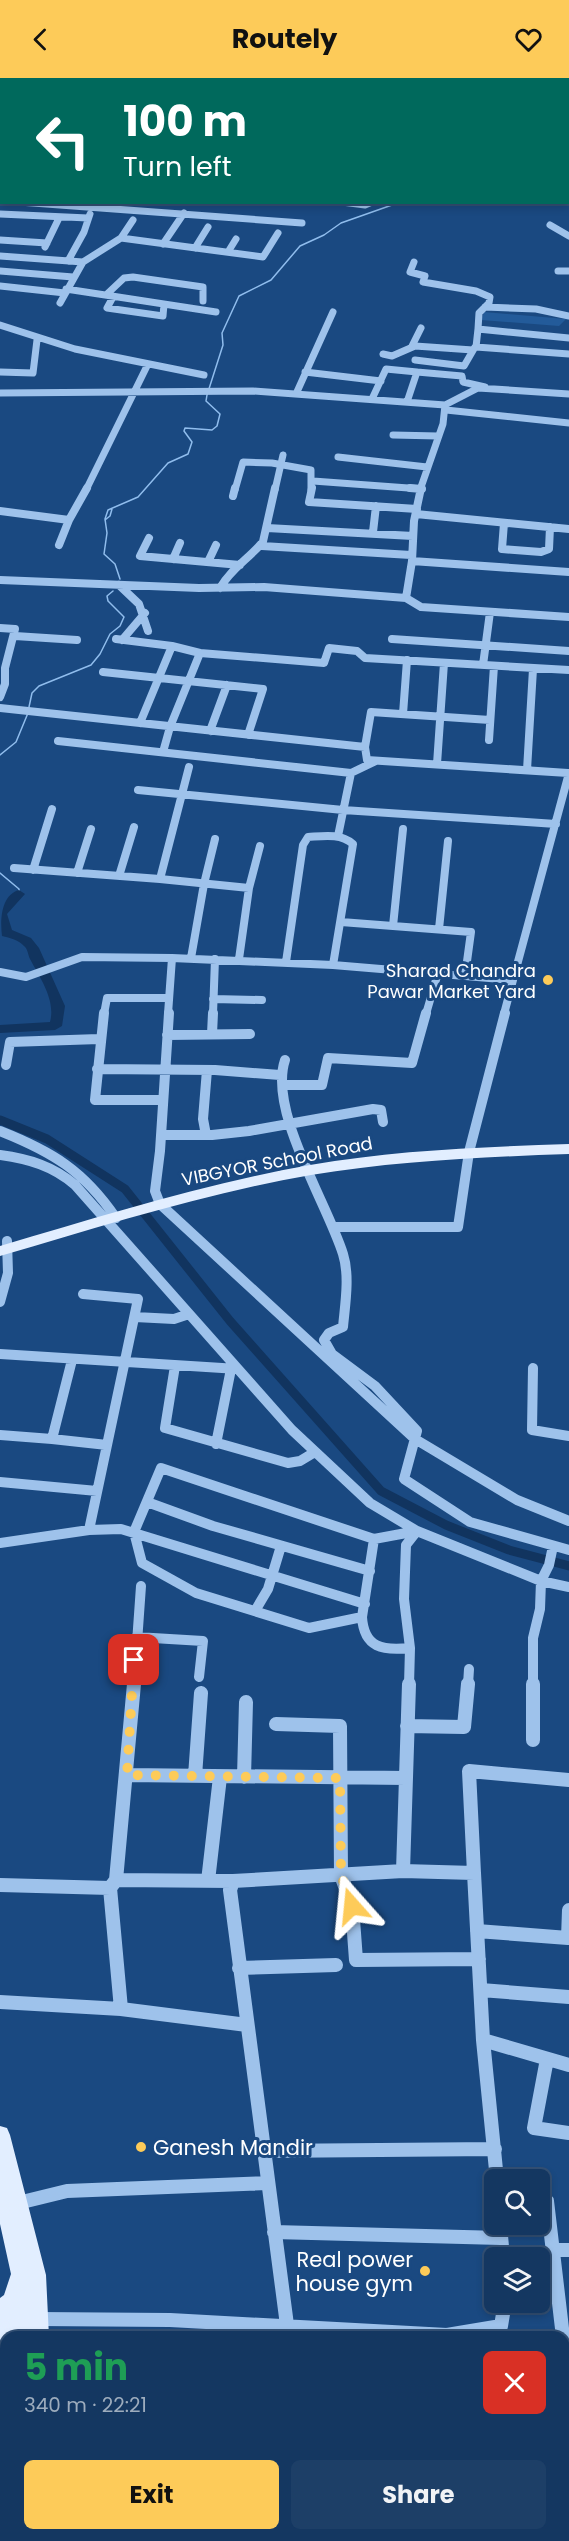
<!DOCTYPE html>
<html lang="en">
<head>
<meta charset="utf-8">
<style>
  :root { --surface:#143761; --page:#1d3f67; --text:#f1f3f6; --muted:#9dacbd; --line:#335176; --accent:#fdcb59 }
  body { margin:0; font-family:Poppins,sans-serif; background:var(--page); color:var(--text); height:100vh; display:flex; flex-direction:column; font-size:22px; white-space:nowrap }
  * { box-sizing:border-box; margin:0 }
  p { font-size:20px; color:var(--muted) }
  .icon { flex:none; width:33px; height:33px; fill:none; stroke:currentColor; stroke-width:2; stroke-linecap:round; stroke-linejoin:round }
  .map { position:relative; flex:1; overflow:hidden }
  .panel { position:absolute; left:0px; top:2253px; width:570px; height:210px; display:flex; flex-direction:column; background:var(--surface); border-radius:18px 18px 0 0; box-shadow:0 3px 9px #0003,0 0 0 2px var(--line) }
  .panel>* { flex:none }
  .guide { position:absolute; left:0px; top:0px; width:570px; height:126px; box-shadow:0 3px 9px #0003,0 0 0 2px var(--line); background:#00695c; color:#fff; overflow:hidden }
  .tools { position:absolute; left:484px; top:2091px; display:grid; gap:12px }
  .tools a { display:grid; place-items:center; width:66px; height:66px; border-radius:9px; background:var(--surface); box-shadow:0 3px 9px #0003,0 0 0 2px var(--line); font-size:30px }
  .pin { position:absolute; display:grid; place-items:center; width:51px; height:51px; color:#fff; margin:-26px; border-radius:12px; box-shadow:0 3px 9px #0006 }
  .me { position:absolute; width:66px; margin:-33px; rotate:342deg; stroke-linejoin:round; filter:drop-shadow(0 0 4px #0008) }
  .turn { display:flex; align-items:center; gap:21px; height:126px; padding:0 24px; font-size:27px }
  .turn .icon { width:78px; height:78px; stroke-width:2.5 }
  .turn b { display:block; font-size:42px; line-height:51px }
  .round { display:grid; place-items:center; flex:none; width:63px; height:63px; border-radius:9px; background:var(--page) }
  .head { display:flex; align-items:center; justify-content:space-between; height:102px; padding:0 24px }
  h1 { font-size:36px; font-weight:700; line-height:45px; color:#1e9e55 }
  .primary-button { display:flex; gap:12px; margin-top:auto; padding:12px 24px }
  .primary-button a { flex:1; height:69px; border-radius:9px; background:var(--accent); color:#111; font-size:24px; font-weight:700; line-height:69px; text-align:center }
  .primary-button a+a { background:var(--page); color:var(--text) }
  header { display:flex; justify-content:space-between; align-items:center; height:78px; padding:0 24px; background:var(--accent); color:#111; font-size:27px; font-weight:700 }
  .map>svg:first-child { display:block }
  .green { fill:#235b9a }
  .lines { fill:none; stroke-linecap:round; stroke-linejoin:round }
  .stream { stroke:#90bded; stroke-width:1.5 }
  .canal { stroke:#11345f; stroke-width:9 }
  .river { fill:#11345f; fill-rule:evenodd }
  .minor-far3 { stroke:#9ec2eb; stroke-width:7 }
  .minor-far2 { stroke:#9ec2eb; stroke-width:8 }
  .minor-far1 { stroke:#9ec2eb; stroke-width:10 }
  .minor { stroke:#9ec2eb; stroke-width:14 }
  .major { fill:#e2eeff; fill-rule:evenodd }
  .route { stroke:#fdcb59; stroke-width:10; stroke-dasharray:0 18 }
  .poi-dot { fill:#fdcb59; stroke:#1a4981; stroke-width:2 }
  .labels { text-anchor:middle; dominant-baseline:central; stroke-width:6; stroke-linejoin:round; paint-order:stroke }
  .poi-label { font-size:18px; fill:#fff; stroke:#1a4981; text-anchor:end }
  .street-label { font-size:18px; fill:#fff; stroke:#1a4981 }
  .near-poi-label { font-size:21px; fill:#fff; stroke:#1a4981; text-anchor:start }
</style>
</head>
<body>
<header><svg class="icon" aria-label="back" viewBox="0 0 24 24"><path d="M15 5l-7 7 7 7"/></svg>Routely<svg class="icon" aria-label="heart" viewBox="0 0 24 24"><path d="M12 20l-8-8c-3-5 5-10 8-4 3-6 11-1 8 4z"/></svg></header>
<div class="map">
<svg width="569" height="2463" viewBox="0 0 569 2463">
  <rect width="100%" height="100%" fill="#1a4981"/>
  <path class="green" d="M484 234 566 241 559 248 481 242Z
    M6 2275V2457H39V2463H0V2276Z"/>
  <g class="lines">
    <path class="stream" d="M105 442 110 438 112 431
      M120 501 115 486 104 476 107 455 105 441 108 432 138 419 168 385 188 376 192 364 184 353 185 350 212 352 217 348 220 336 206 323 207 317 223 267 222 255 239 218 271 202 300 168 324 157 341 145 392 127 391 124
      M29 629 32 615 39 608 91 587 100 576 110 556 120 548 124 539 108 523 107 518 113 513
      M0 677 16 664 28 635
      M0 795 19 811V816"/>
    <path class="canal" d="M0 1042 47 1061 125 1111 230 1243 381 1413 446 1447 509 1472 569 1488"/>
    <path class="river" d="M19 812 25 816 7 836 12 852 31 860 39 870 65 928 62 948 55 952 0 955V947L50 944C56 922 40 900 30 881 28 877 28 871 24 868 19 862 10 860 2 858 0 842 1 817 19 812Z"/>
    <path class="minor-far3" d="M66 2 74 0
      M19 124 302 145
      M342 124 365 127 372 124
      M0 136 88 140
      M550 147 569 158
      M121 160 133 142
      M0 162 47 165
      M163 166 184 135
      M45 169 59 140
      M195 170 208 149
      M228 174 236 161
      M0 178 83 184
      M68 183 84 154 90 136
      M414 184 410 194 425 198 423 204 476 213 490 219 489 225 479 235 478 251
      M0 193 73 199
      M558 193H569
      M0 208 65 215
      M66 211 216 234
      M106 217 124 200 133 199 203 209V223
      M113 219 107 230 163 238 164 226
      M60 225 83 184 121 160 263 179 278 155
      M485 229 536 231 569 238
      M0 247 75 271 204 297
      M569 260 478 251 476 269 569 276
      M412 268 421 250
      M383 276 392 278 415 268 473 272
      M415 282 464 288 475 269
      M0 294 33 295 37 262
      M305 294 381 303
      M417 294 462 298 463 304 485 309
      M0 315 253 313 445 327 443 346 420 412
      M296 316 333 234
      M372 321 386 291 417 294 407 324
      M445 327 478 310 569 316
      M446 332 569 345
      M393 357 438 358
      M338 379 427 389
      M313 403 422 411
      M86 412 148 286
      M235 412 243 384 272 385 311 392V412
      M275 412 283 377"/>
    <path class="minor-far2" d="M275 410 262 468 411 477
      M312 410 309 424 417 431
      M410 410 422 411
      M421 410 414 443 412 483 569 494
      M233 418 235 410
      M0 433 69 442 59 467
      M416 436 569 451
      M69 442 87 410
      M504 445 502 471 541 474 549 471 550 449
      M267 450 413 458
      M373 454 376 428
      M149 460 140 478 240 487
      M173 481 180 465
      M208 484 216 467
      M0 502 199 510 264 509 406 520 421 529 569 539
      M119 507 139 526 148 553
      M220 510C230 492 247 482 261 466
      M406 520 412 483
      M0 550 15 551 5 590V606L0 619
      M15 558 77 562
      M116 561 172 568 140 645
      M392 561 569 573
      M122 562 145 535
      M172 568 200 575
      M483 587 490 534
      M103 594 263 611 248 657
      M0 630 365 669 367 682 568 695
      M403 636 407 582
      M210 653 227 607
      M489 662 494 588
      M58 663 351 695
      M365 669 371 634 490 642
      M163 674 170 649 200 575 324 585 329 570 357 573 365 580 569 592
      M437 686 444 585
      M189 689 160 801 249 810
      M527 692 533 591
      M138 712 343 732 556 746
      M338 758 351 695 376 683
      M14 790 160 801
      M33 792 52 731
      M77 795 91 751
      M119 798 134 749
      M341 844 471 854 465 898
      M393 848 403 751
      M439 851 448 763
      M172 880 333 887 513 902 569 695
      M191 880 204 806 215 761
      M239 881 249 810 260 768
      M286 884 303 767 308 759C324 758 340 755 353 766L333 887
      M0 894 26 899 82 879 172 880 168 936
      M213 921 262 922
      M104 936 107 920H169
      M213 936 215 881
      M426 936 438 895
      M504 936 513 902"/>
    <path class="minor-far1" d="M104 935 95 1022H163
      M169 935 160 1073 155 1113 160 1126 415 1361 517 1422 569 1443
      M212 956 213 935
      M167 957 250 956
      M285 982C268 1033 327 1125 343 1176 350 1198 345 1227 343 1249L329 1255 324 1262 332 1276 375 1308 417 1353 404 1401 470 1444 569 1472
      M6 987 10 964 99 961
      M97 991 215 992 280 997
      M283 1007H322L328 980 412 985 426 935
      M0 1053C53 1074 84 1093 116 1140
      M161 1057H212L249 1053 373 1031 381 1032 383 1044
      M206 1057 203 1041 207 992
      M0 1077C29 1081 53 1088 75 1107L292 1352 370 1425 417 1453
      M333 1149H458L469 1074 505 935
      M0 1224 8 1195 7 1163
      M135 1239 174 1241 189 1236
      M0 1276 238 1291
      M72 1282 52 1361 107 1367
      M175 1288 165 1350 288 1385 300 1383 315 1374
      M533 1290 532 1352 569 1358
      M0 1357 52 1361
      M216 1366 231 1291
      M161 1390 374 1461 362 1539 309 1550 196 1515 142 1485 134 1454Z
      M0 1404 97 1413
      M147 1424 213 1448 370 1493
      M89 1452 121 1451 365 1526
      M374 1461 417 1453
      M0 1465 89 1452 138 1221 83 1216
      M255 1533 268 1511 281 1468
      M362 1539C364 1570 383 1573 410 1570
      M136 1559 203 1563 199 1599
      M134 1607 141 1508
      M409 1607 410 1570 404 1521 406 1467 417 1453 541 1503 569 1509
      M468 1607 469 1591
      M533 1607V1560L540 1531 541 1503 549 1487 553 1468"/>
    <path class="minor" d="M134 1606 116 1802 233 1803
      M409 1606 403 1793 474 1795 483 1962 497 2102
      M533 1606V1662
      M276 1646 340 1648 341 1797 352 1828 356 1882 479 1881
      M407 1648 464 1649 468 1606
      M127 1697 406 1700
      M195 1698 201 1615
      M244 1699 246 1624
      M474 1795 469 1693 569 1702
      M116 1802 110 1810 121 1931
      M208 1803 220 1699
      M0 1807 110 1810
      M477 1853 568 1860 569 1832
      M239 1890 336 1887
      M481 1912 569 1919
      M0 1924 121 1931 247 1947
      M483 1962 569 1987
      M547 1981 534 2050 569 2055
      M264 2073 495 2071
      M547 2123 563 2259
      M18 2125 67 2113 268 2105
      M500 2146 503 2180
      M274 2154 501 2160
      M553 2172H569
      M37 2241 170 2242 447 2257 501 2248 505 2224
      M287 2247 230 1812 233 1803 403 1793
      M564 2274 569 2341
      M151 2457V2463
      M419 2457V2463"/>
    <path class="major" d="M0 26H2V32H0Z
      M568 28H569V34H568Z
      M569 1066V1076C483 1079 396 1083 311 1097 206 1115 103 1148 0 1178V1168C102 1138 204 1106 310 1087 395 1072 482 1069 569 1066Z
      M0 2048 7 2050 10 2057 46 2197 49 2259H29V2256L23 2259H6V2268L0 2270V2220L4 2217 11 2196 0 2146Z
      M44 2457H66V2463H44Z"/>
  </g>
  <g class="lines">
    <path class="route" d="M134 1582 127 1697 340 1700 341 1797 352 1828"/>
  </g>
  <g class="poi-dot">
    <circle cx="548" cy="902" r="6"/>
    <circle cx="141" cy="2069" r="6"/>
    <circle cx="425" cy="2193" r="6"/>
  </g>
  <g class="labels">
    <g class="poi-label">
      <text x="536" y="892">Sharad Chandra<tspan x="536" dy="21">Pawar Market Yard</tspan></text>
    </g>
    <g class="street-label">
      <text transform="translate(277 1083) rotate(-11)">VIBGYOR School Road</text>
    </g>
    <g class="near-poi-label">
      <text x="153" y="2069">Ganesh Mandir</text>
      <text x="413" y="2181" text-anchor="end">Real power<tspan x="413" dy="24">house gym</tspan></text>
    </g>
  </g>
</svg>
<div class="tools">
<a><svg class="icon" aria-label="search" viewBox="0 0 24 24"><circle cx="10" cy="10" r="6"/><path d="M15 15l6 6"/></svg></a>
<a><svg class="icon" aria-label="layers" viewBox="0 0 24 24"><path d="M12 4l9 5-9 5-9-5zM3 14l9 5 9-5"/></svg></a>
</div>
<div class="pin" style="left:134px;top:1582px;background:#d93025"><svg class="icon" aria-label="arrive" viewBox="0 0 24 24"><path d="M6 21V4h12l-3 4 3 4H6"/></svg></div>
<svg class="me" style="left:352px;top:1828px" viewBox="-20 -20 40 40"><path d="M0-17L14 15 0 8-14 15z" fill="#fdcb59" stroke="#fff" stroke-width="4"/></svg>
<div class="guide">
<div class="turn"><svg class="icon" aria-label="left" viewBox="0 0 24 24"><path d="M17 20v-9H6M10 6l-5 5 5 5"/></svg><div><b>100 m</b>Turn left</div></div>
</div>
<section class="panel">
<div class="head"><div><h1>5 min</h1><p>340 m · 22:21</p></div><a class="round" style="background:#d93025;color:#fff"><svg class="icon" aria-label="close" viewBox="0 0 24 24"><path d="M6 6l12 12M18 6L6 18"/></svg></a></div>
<div class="primary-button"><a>Exit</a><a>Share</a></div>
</section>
</div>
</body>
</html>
